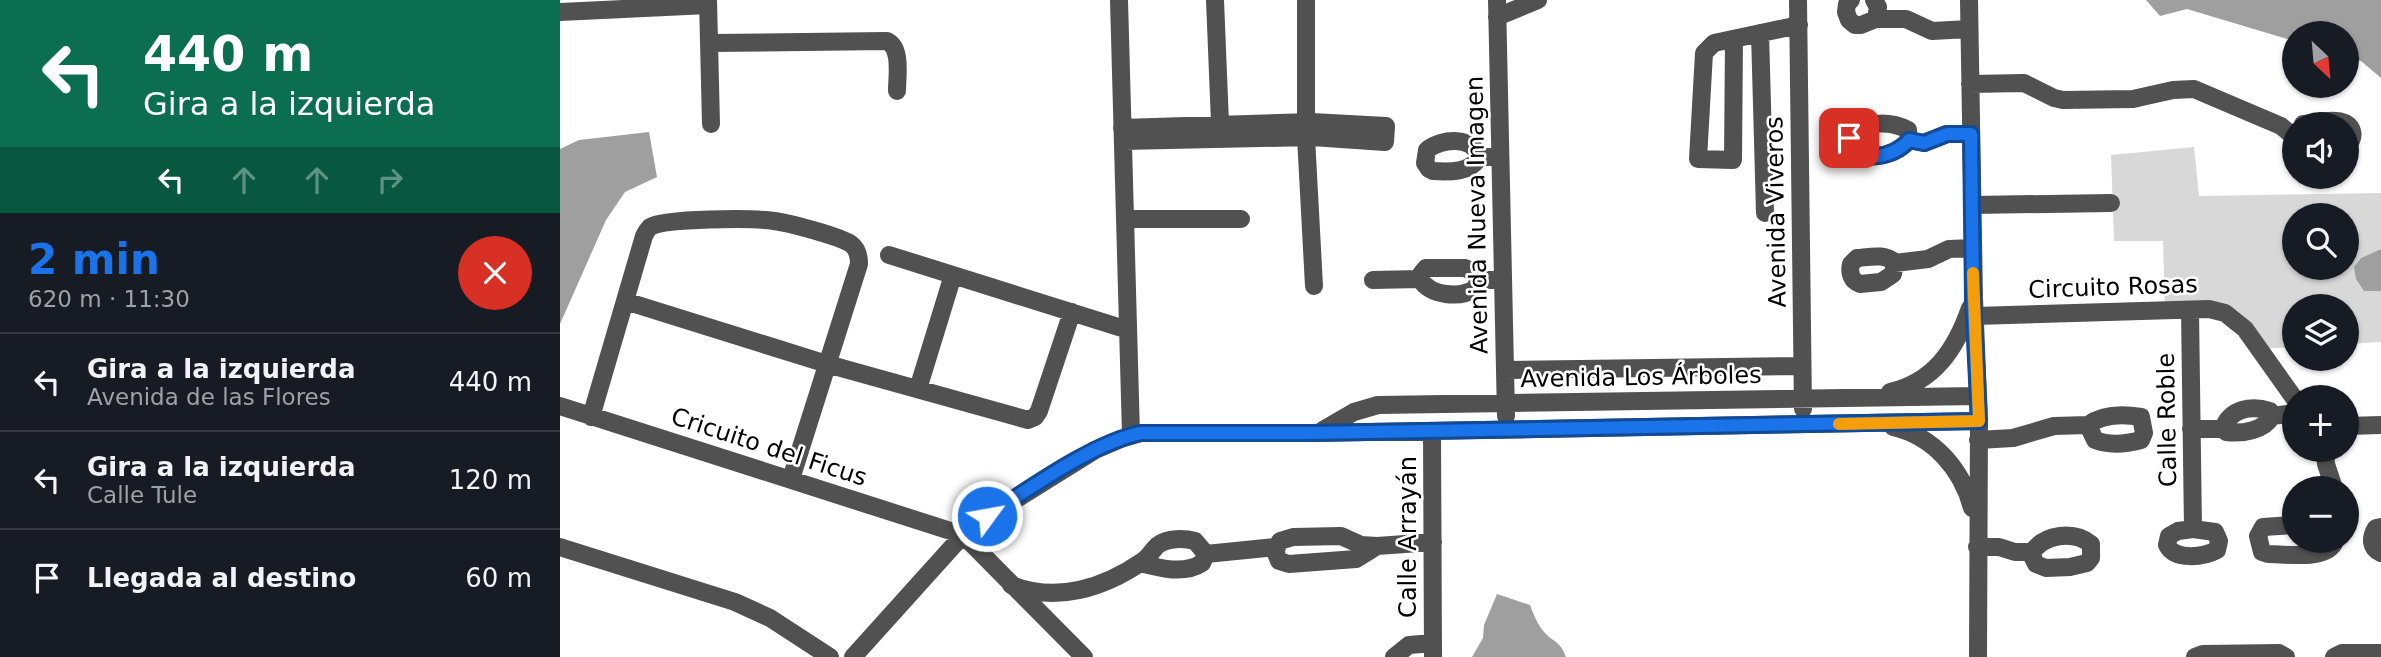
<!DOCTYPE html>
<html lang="es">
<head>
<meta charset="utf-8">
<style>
  :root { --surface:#171b24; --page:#20242c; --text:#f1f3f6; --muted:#9ea1a6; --line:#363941; --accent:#1a73e8 }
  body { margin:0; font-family:"DejaVu Sans",sans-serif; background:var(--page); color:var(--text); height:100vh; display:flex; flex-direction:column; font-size:26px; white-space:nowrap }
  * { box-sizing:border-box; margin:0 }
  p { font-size:23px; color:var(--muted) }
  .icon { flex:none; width:38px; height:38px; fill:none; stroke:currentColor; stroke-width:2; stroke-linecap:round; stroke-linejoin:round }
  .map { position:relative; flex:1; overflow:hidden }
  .side { display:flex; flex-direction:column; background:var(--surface); width:560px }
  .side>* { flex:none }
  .top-card { background:#0b6e4f; color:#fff; overflow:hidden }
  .needle { width:46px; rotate:154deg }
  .controls { position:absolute; left:1722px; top:21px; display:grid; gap:14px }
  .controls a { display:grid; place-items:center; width:77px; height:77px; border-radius:50%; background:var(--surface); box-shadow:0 2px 5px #0004; font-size:35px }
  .pin { position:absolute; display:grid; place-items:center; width:60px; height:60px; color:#fff; margin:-30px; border-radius:14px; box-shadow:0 4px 10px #0006 }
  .me { position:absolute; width:77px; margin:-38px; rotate:58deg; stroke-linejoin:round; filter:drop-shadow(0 0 5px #0008) }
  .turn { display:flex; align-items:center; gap:24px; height:147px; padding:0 28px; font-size:32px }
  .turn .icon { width:91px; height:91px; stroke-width:2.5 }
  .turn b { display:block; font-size:49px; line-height:60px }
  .lanes { display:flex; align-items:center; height:66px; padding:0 28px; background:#0003; justify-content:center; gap:35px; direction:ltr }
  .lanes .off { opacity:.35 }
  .round { display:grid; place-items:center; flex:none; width:74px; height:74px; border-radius:37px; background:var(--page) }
  .overview { display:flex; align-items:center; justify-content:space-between; height:119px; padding:0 28px }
  h1 { font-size:42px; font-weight:700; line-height:52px; color:var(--accent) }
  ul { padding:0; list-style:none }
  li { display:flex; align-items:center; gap:21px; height:98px; padding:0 28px; border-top:2px solid var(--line) }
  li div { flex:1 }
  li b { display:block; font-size:26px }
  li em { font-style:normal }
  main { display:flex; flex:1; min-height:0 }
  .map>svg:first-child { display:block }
  .green { fill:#d8d8d8; fill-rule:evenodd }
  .water { fill:#9f9f9f }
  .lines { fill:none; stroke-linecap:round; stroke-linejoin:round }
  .minor { stroke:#515151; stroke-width:18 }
  .route-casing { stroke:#114b97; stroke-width:18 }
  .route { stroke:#1a73e8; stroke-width:12 }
  .slow { stroke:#f59e0b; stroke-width:12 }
  .labels { text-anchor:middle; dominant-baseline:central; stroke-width:5; stroke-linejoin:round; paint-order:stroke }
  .street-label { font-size:24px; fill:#000; stroke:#fff }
</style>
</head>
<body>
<main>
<section class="side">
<div class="top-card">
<div class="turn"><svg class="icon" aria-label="left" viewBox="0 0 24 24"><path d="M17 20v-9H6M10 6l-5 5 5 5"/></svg><div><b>440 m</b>Gira a la izquierda</div></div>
<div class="lanes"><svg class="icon" aria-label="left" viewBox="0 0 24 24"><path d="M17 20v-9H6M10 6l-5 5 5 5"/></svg><svg class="icon off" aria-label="ahead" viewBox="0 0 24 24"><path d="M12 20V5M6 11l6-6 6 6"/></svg><svg class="icon off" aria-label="ahead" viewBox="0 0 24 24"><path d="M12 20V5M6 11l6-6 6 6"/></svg><svg class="icon off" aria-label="right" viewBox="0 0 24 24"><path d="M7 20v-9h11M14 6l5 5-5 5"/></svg></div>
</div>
<div class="overview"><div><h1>2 min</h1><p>620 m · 11:30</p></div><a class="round" style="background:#d93025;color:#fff"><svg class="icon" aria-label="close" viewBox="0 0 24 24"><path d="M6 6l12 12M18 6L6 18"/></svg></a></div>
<ul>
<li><svg class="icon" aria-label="left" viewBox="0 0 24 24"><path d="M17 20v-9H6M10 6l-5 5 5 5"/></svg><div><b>Gira a la izquierda</b><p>Avenida de las Flores</p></div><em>440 m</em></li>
<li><svg class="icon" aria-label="left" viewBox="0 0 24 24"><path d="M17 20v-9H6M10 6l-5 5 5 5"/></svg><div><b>Gira a la izquierda</b><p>Calle Tule</p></div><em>120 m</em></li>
<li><svg class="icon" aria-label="arrive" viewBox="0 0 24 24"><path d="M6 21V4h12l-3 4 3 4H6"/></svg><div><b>Llegada al destino</b></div><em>60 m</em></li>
</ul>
</section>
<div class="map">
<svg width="1821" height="657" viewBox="0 0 1821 657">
  <rect width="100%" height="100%" fill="#fff"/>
  <path class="green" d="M1634 147 1639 196 1821 193V249L1801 258 1804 291H1821V342L1787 344V306H1734V347L1701 349 1676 319 1605 311 1603 241H1554L1551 155ZM1734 215H1787V268H1734Z"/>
  <path class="water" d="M1586 0H1821V78L1801 61 1787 57V33H1734V41L1627 9 1600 16Z
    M89 132 97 177 65 192 46 220 0 324V149L19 140Z
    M1821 249V291H1804L1796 279 1794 267 1801 258Z
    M937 594 970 605C974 616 979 628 988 636 998 644 1001 644 1006 657H912L923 638 924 625Z"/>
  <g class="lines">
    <path class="minor" d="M148 0 151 124
      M559 0 571 435
      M655 0 660 123
      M746 0V137L754 286
      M937 0 946 416
      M1238 0 1243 409
      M1291 0 1287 4 1286 12 1289 20 1295 25H1301L1316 19H1346L1372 31 1409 29
      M1314 0 1318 7 1316 19
      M1409 0 1414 298 1419 421 1418 657
      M0 12 148 5
      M937 17 978 0
      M1200 33 1205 213
      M1174 39 1173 160 1138 159 1144 53 1154 43 1239 25
      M149 43 327 41C342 48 337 76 337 91
      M1410 84 1464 83 1494 98 1503 100 1573 99 1613 90 1634 89 1721 126 1734 137
      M1743 124C1756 123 1787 114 1792 131 1794 138 1791 142 1787 146
      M562 128 752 122 826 126 825 142 752 137 563 141
      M1349 140C1336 156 1314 160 1295 151L1289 138 1293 130C1310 122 1331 121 1348 130L1349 140 1364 143 1387 134H1411
      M919 157C914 136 881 138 867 150L865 163 869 169 873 171C889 172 911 173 919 157H940
      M1412 205 1551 203
      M565 219H681
      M329 255 568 330
      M1335 263 1333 274 1321 282 1300 284C1291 281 1289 272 1291 264L1297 258C1310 257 1326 253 1335 263L1368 259 1389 249 1413 248
      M860 279 861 274 866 268H905L915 273 918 280
      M813 280 860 279C870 296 900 299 916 288L918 280H943
      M65 301 267 364 468 420 475 417 479 411 512 312
      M1630 310 1633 529 1655 532 1659 541 1657 550C1644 557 1615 561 1607 545L1609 536 1618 531 1633 529
      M1415 316 1649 309 1665 313 1685 329 1734 398
      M945 370 1242 366
      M358 389 393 275
      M1330 392C1374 382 1396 349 1410 308
      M0 406 403 535 524 657
      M1712 416 1734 413
      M31 417 84 236C86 232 87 230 90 227 104 218 194 218 214 221 229 223 279 236 291 244 298 249 299 256 299 264L231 479
      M1787 426 1821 425
      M1333 427C1373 436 1402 469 1412 508
      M1631 429H1663L1666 432C1682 434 1704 431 1712 416L1710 411C1692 405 1670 408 1663 429
      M763 430 794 412 818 405 1418 396
      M872 431 873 657
      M1418 440 1453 438 1494 426 1528 425 1535 440C1550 446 1566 444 1581 440L1584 433 1581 417C1563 414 1543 414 1528 425
      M1765 450 1766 464 1774 488
      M1734 525 1703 527 1698 536 1702 552 1708 554C1726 554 1768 561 1775 541
      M1821 527 1816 528C1810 538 1810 548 1821 553
      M817 546 796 559 729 564 719 561 715 551 720 541 733 537 781 536 801 545 817 546 873 542
      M0 547 175 602 210 618 270 657
      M1417 547H1439L1455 552H1466L1471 554 1476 564 1486 568 1510 567 1527 563 1531 558V544C1513 530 1483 534 1471 554
      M646 554 716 547
      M451 585C497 603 544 588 583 561 590 556 593 549 598 545 608 538 624 538 635 541L646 554 642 563C624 575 599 568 580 563
      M293 657 403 535 415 525 535 450 561 439 581 433H751L1419 421
      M834 657 849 645 873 643
      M1635 657 1643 654 1719 653 1726 657
      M1774 657 1782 653H1821"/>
  </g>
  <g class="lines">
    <defs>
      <path id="route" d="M427 516C469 489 534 442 581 433H751L1419 421 1413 298 1411 134H1387L1364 143 1349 140C1335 157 1296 167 1289 138"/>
    </defs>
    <use href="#route" class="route-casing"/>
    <use href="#route" class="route"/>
    <path class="slow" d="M1279 424 1419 421 1413 273"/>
  </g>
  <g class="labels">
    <g class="street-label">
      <text transform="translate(1216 212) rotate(-91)">Avenida Viveros</text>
      <text transform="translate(917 215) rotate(-91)">Avenida Nueva Imagen</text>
      <text transform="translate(1553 287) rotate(-2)">Circuito Rosas</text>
      <text transform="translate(1081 377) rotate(-1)">Avenida Los Árboles</text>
      <text transform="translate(1607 420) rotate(-91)">Calle Roble</text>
      <text transform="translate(209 447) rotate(18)">Cricuito del Ficus</text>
      <text transform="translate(848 537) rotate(-90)">Calle Arrayán</text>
    </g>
  </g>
</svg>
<div class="controls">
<a><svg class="needle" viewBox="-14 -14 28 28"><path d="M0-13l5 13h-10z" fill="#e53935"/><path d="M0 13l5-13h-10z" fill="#9ea1a6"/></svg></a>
<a><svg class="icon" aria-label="sound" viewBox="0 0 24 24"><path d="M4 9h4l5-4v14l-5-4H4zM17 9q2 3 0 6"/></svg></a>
<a><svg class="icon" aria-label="search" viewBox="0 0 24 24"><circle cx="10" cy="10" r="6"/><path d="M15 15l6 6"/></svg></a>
<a><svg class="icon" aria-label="layers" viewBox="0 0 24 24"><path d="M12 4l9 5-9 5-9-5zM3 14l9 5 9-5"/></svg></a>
<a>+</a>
<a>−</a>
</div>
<div class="pin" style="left:1289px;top:138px;background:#d93025"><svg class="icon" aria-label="arrive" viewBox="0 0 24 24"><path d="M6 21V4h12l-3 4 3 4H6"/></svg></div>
<svg class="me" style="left:427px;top:516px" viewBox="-20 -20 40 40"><circle r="17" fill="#1a73e8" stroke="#fff" stroke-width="3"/><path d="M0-11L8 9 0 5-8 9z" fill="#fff"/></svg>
</div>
</main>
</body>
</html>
